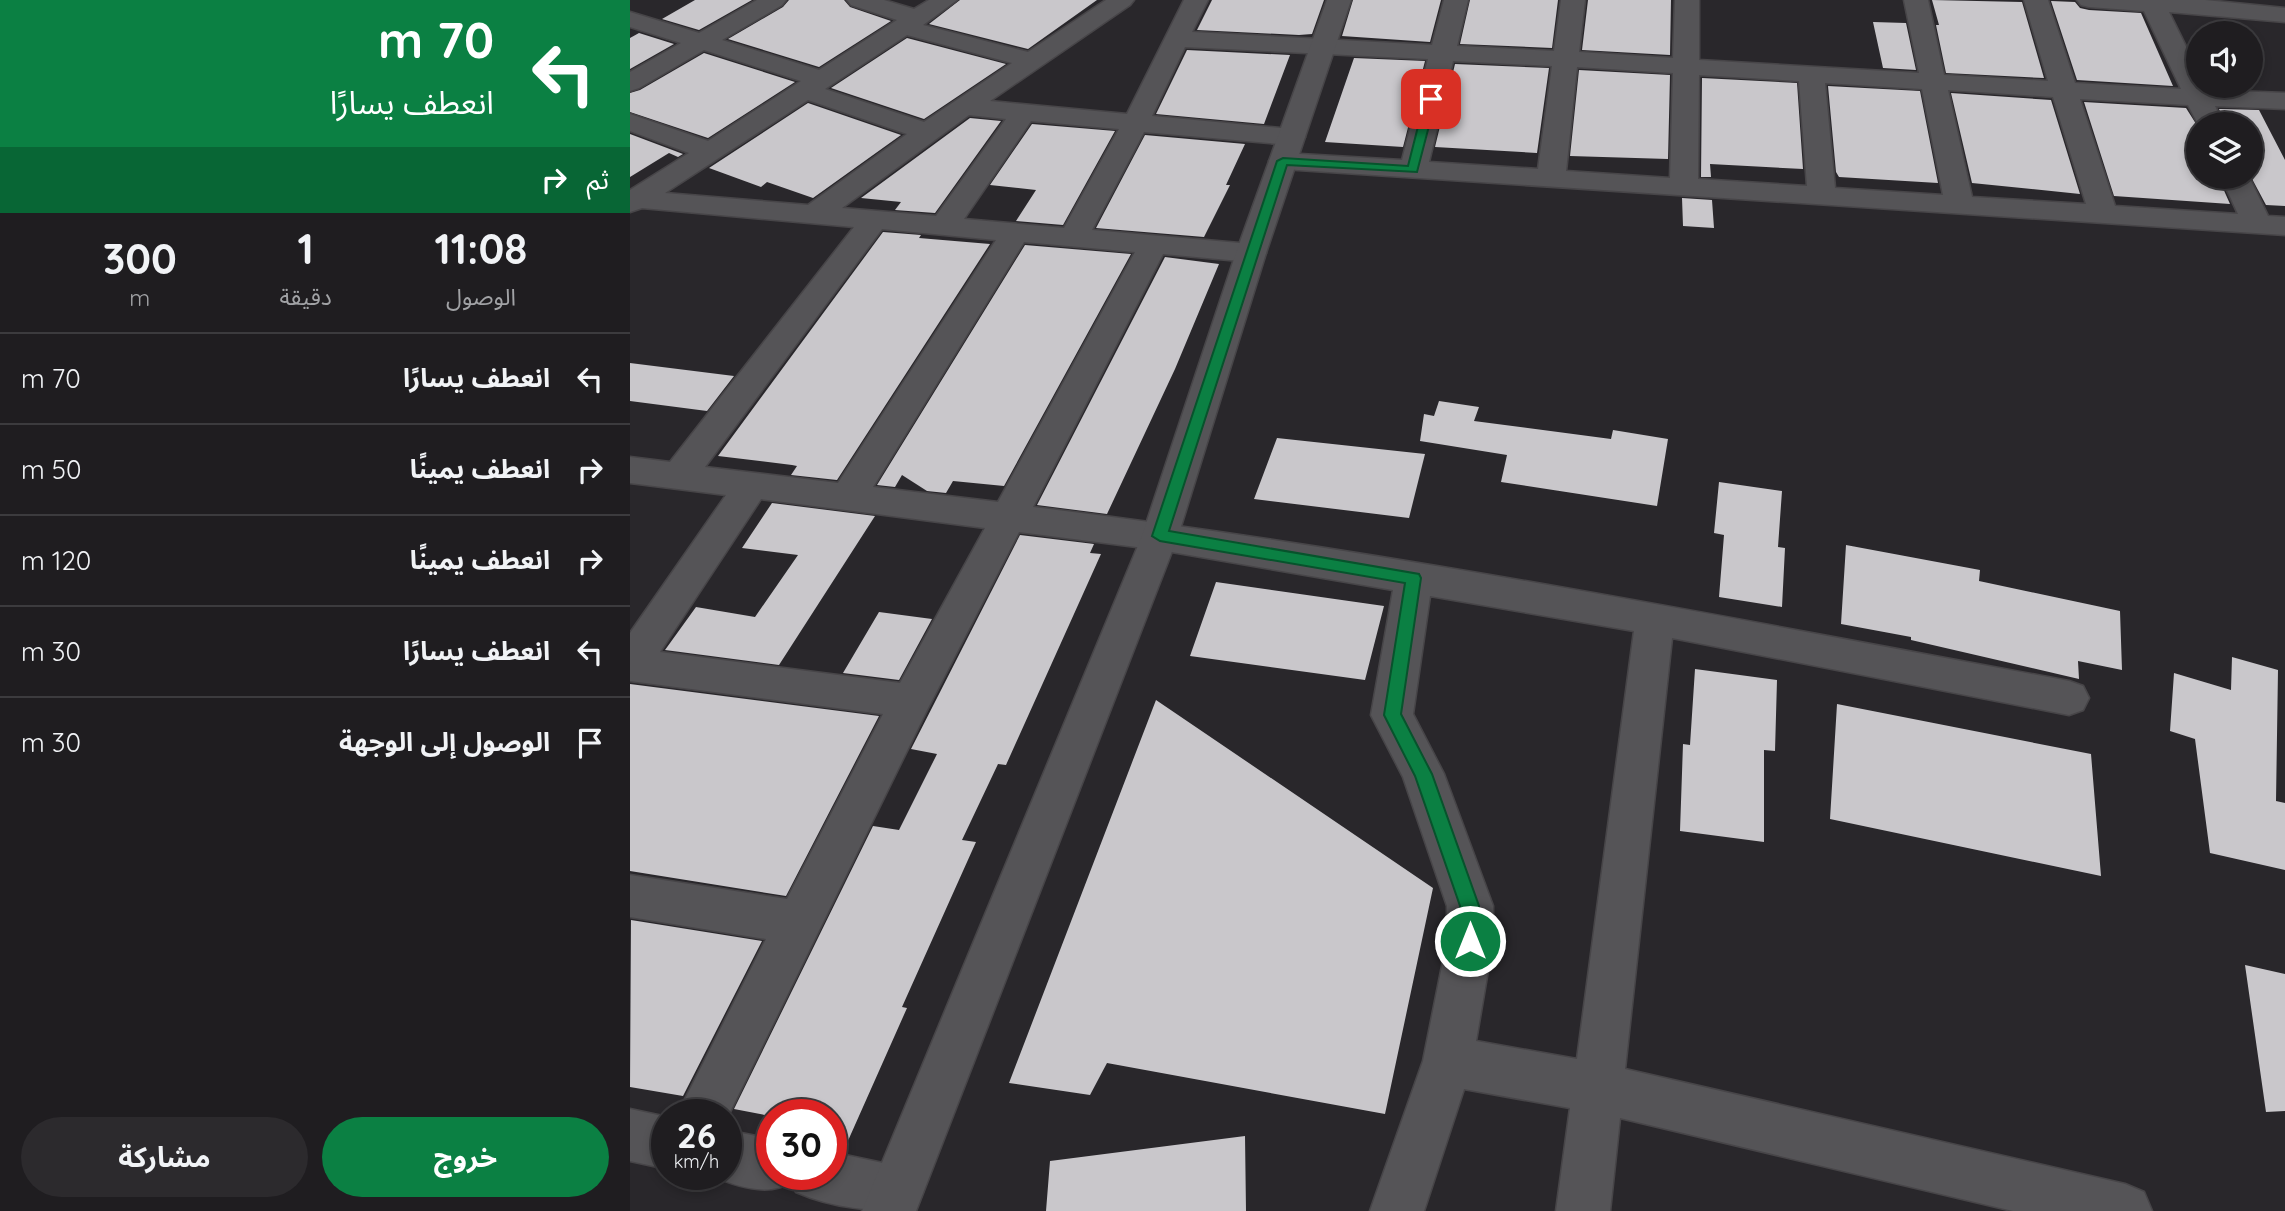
<!DOCTYPE html>
<html lang="ar">
<head>
<meta charset="utf-8">
<style>
  :root { --surface:#1f1d20; --page:#2c2a2d; --text:#f1f3f6; --muted:#a1a2a5; --line:#3c3b3e; --accent:#0b8043 }
  body { margin:0; font-family:Quicksand,"Noto Sans Arabic",sans-serif; background:var(--page); color:var(--text); direction:rtl; height:100vh; display:flex; flex-direction:column; font-size:26px; white-space:nowrap }
  * { box-sizing:border-box; margin:0 }
  p { font-size:23px; color:var(--muted) }
  .icon { flex:none; width:38px; height:38px; fill:none; stroke:currentColor; stroke-width:2; stroke-linecap:round; stroke-linejoin:round }
  .map { position:relative; flex:1; overflow:hidden; direction:ltr }
  .drawer { display:flex; flex-direction:column; background:var(--surface); width:630px }
  .drawer>* { flex:none }
  .banner { background:#0b8043; color:#fff; overflow:hidden }
  .fabs { position:absolute; left:1556px; top:21px; display:grid; gap:14px }
  .fabs a { display:grid; place-items:center; width:77px; height:77px; border-radius:50%; background:var(--surface); box-shadow:0 4px 10px #0003,0 0 0 2px var(--line); font-size:35px }
  .speed { position:absolute; left:21px; top:1099px; display:flex; gap:14px; font-size:35px; font-weight:700; text-align:center }
  .speed>* { display:grid; place-content:center; width:91px; height:91px; border-radius:50%; background:var(--surface); box-shadow:0 4px 10px #0003,0 0 0 2px var(--line); line-height:1 }
  .speed small { font-size:18px; font-weight:400 }
  .speed .limit { border:10px solid #d22; background:#fff; color:#111 }
  .pin { position:absolute; display:grid; place-items:center; width:60px; height:60px; color:#fff; margin:-30px; border-radius:14px; box-shadow:0 4px 10px #0006 }
  .me { position:absolute; width:77px; margin:-38px; rotate:0deg; stroke-linejoin:round; filter:drop-shadow(0 0 5px #0008) }
  .turn { display:flex; align-items:center; gap:24px; height:147px; padding:0 21px; font-size:32px }
  .turn .icon { width:91px; height:91px; stroke-width:2.5 }
  .turn b { display:block; font-size:49px; line-height:60px }
  .then { display:flex; align-items:center; height:66px; padding:0 21px; background:#0003; gap:14px; font-size:26px }
  .eta { display:flex; justify-content:space-evenly; align-items:center; height:119px; text-align:center }
  .eta b { font-size:42px; font-weight:700; line-height:49px }
  .cta { display:flex; gap:14px; margin-top:auto; padding:14px 21px }
  .cta a { flex:1; height:80px; border-radius:42px; background:var(--accent); color:#fff; font-size:28px; font-weight:700; line-height:80px; text-align:center }
  .cta a+a { background:var(--page); color:var(--text) }
  ul { padding:0; list-style:none }
  li { display:flex; align-items:center; gap:21px; height:91px; padding:0 21px; border-top:2px solid var(--line) }
  li div { flex:1 }
  li b { display:block; font-size:26px }
  li em { font-style:normal }
  main { display:flex; flex:1; min-height:0 }
  .map>svg:first-child { display:block }
  .building { fill:#c9c7cb }
  .lines { fill:none; stroke-linecap:round; stroke-linejoin:round }
  .minor-casing { stroke:#474548; stroke-width:3 }
  .secondary-casing { stroke:#474548; stroke-width:3 }
  .minor { fill:#555457; fill-rule:evenodd }
  .secondary { fill:#555457; fill-rule:evenodd }
  .route { fill:#0b8043; stroke:#07532c; stroke-width:2 }
</style>
</head>
<body>
<main>
<div class="map">
<svg width="1655" height="1211" viewBox="0 0 1655 1211">
  <rect width="100%" height="100%" fill="#29272b"/>
  <path class="building" d="M65 0H122L69 30 32 19Z
    M159 0H214L220 7 261 21 189 67 98 39 153 7Z
    M330 0H467L398 49 299 24Z
    M582 0H694L682 34 669 35 567 30Z
    M723 0H811L800 42 712 36Z
    M840 0H928L922 48 830 44Z
    M958 0H1041L1040 55 952 50Z
    M1302 0 1392 2 1414 78 1316 73 1306 25H1309Z
    M1421 1 1445 2 1450 8 1459 10 1511 13 1543 86 1447 80Z
    M1243 22 1276 23 1286 70 1253 68Z
    M9 33 44 44 0 69V38Z
    M277 38 376 64 294 119 201 88Z
    M557 50 660 55 634 124 526 114Z
    M74 53 165 82 78 138 0 112V93L10 90Z
    M724 58 795 61 773 147 695 142Z
    M825 64 919 68 907 153 805 147Z
    M949 70 1040 75 1038 159 940 156Z
    M1072 78 1167 83 1173 169 1080 164 1081 177H1071Z
    M1198 86 1290 91 1308 183 1209 177 1206 172Z
    M1321 93 1421 100 1450 194 1342 183Z
    M1454 102 1556 108 1568 127V177H1588L1600 204 1484 196Z
    M178 103 271 135 183 198 137 182 131 187 79 168Z
    M1589 109 1629 110 1655 160V206L1636 205 1620 175V124H1591L1593 118Z
    M340 118 371 121 305 213 265 210 271 202 231 198Z
    M402 124 485 131 433 225 386 221 406 190 360 185Z
    M0 134 53 154 48 157 39 153 0 177Z
    M515 135 615 144 596 185H600L574 237 466 228Z
    M1052 198 1082 200 1084 228 1053 226Z
    M253 232 291 235 289 238 360 244 207 480 161 475 167 466 162 465 88 456Z
    M395 245 501 254 374 486 323 481 316 493 297 491 272 475 265 487 247 485Z
    M535 257 589 264 545 369 477 514 407 505Z
    M0 363 104 376 77 411 0 401Z
    M809 401 849 407 844 421 981 439 983 430 1038 439 1027 506 871 482 877 455 790 441 794 414 804 416Z
    M647 438 795 454 779 518 624 499Z
    M1089 482 1152 491 1148 547 1155 548 1152 607 1089 597 1094 535 1084 533Z
    M142 503 245 516 149 665 35 650 66 607 125 617 168 555 112 548Z
    M390 535 464 544 460 553 471 554 376 765 368 764 332 840 346 842 272 1007 277 1008 213 1152 201 1150V1115H135L104 1109 243 826 269 830 307 754 281 749Z
    M1216 545 1350 570 1349 581 1490 611 1492 670 1448 661 1449 679 1281 640V637L1211 624Z
    M586 582 754 606 735 680 560 656Z
    M249 612 302 619 269 680 213 673Z
    M1602 657 1648 670 1646 801 1655 803V870L1580 853 1565 739 1540 731 1544 673 1601 690Z
    M1065 669 1147 680 1145 751 1134 750V842L1050 831 1053 744 1060 745Z
    M0 684 249 716 156 896 0 871Z
    M526 700 803 888 755 1114 477 1063 460 1095 379 1083Z
    M1207 704 1461 754 1471 876 1200 819Z
    M1 920 132 941 53 1096 0 1087Z
    M1615 965 1655 974V1111L1636 1112Z
    M615 1136 616 1211H416L420 1161Z"/>
  <g class="lines">
    <defs>
      <path id="minor" d="M127 0H156L152 5 92 40 189 70 267 20 221 5 217 0H254L284 9 299 0H327L293 25 398 52 476 0H504L500 5 360 101 497 114 554 0H578L562 32 802 45 814 0H838L827 46 924 51 931 0H955L949 52 1043 58 1045 0H1069V60L1289 73 1274 0H1298L1314 75 1418 81 1394 0H1418L1445 83 1551 89 1514 11 1459 7 1451 5 1447 0H1575L1655 8V22L1539 12 1568 71V86H1575L1577 90 1655 93V109L1585 106 1591 119 1588 124H1568L1558 105 1450 99 1485 206 1608 214 1591 177H1619L1638 216 1655 217V235L653 169 643 167 639 161 643 155 653 153 772 160 798 59 555 47 522 116 661 129 671 131 675 137 671 143 661 145 514 132 462 230 621 244 632 247 636 253 632 259 621 262 533 254 403 507C750 549 1095 617 1439 681L1453 686 1459 698 1453 710 1439 715 1042 638 995 1069 1495 1184 1514 1192 1522 1211H1383L990 1118 980 1211H926L940 1108 834 1089 794 1211H740L793 1061 817 941V906L773 777 741 715 763 590 530 550 389 532 297 710 96 1120V1115H47L136 939 0 917V875L157 899 253 714 0 681V633L96 495 0 483V457L40 462 224 227 12 208 0 212V190L59 153 0 131V114L78 141 171 81 74 50 9 88 0 91V72L51 43 0 27V12L69 33ZM277 35 382 63 294 122 195 89ZM823 61 922 66 908 169 799 162ZM947 67 1043 73 1040 178 936 171ZM1069 75 1169 81 1177 186 1068 179ZM1195 83 1292 89 1313 195 1205 188ZM1318 90 1423 97 1456 204 1342 197ZM178 100 277 134 178 205 35 193ZM339 115 376 119 306 216 212 208ZM401 121 489 129 434 228 334 219ZM252 229 366 240 208 483 75 467ZM394 242 505 252 368 502 243 487ZM131 499 355 528 270 683 30 652ZM800 596 1004 631 947 1059 846 1041 863 941V906L814 774 783 714Z
        M0 1109 37 1117V1169L0 1161Z
        M96 1130 142 1139V1174H201V1152L267 1166 286 1173 293 1192 285 1211C243 1211 205 1209 166 1192L161 1182C138 1198 102 1185 78 1174H96Z"/>
      <path id="secondary" d="M697 0H721L636 253 548 536 286 1211H232L512 536 606 253Z"/>
    </defs>
    <use href="#minor" class="minor-casing"/>
    <use href="#secondary" class="secondary-casing"/>
    <use href="#minor" class="minor"/>
    <use href="#secondary" class="secondary"/>
  </g>
  <path class="route" d="M801 96 806 99 787 172 657 165 539 531 789 574 791 578 771 714 802 774 849 906V941L846 947 840 950 833 947 830 941V906L785 776 754 715 775 583 530 541 522 536 647 161 653 158 778 166 795 99Z"/>
</svg>
<div class="fabs">
<a><svg class="icon" aria-label="sound" viewBox="0 0 24 24"><path d="M4 9h4l5-4v14l-5-4H4zM17 9q2 3 0 6"/></svg></a>
<a><svg class="icon" aria-label="layers" viewBox="0 0 24 24"><path d="M12 4l9 5-9 5-9-5zM3 14l9 5 9-5"/></svg></a>
</div>
<div class="speed"><div>26<small>km/h</small></div><div class="limit">30</div></div>
<div class="pin" style="left:801px;top:99px;background:#d93025"><svg class="icon" aria-label="arrive" viewBox="0 0 24 24"><path d="M6 21V4h12l-3 4 3 4H6"/></svg></div>
<svg class="me" style="left:840px;top:941px" viewBox="-20 -20 40 40"><circle r="17" fill="#0b8043" stroke="#fff" stroke-width="3"/><path d="M0-11L8 9 0 5-8 9z" fill="#fff"/></svg>
</div>
<section class="drawer">
<div class="banner">
<div class="turn"><svg class="icon" aria-label="left" viewBox="0 0 24 24"><path d="M17 20v-9H6M10 6l-5 5 5 5"/></svg><div><b>70 m</b>انعطف يسارًا</div></div>
<div class="then">ثم<svg class="icon" aria-label="right" viewBox="0 0 24 24"><path d="M7 20v-9h11M14 6l5 5-5 5"/></svg></div>
</div>
<div class="eta">
<div><b>11:08</b><p>الوصول</p></div>
<div><b>1</b><p>دقيقة</p></div>
<div><b>300</b><p>m</p></div>
</div>
<ul>
<li><svg class="icon" aria-label="left" viewBox="0 0 24 24"><path d="M17 20v-9H6M10 6l-5 5 5 5"/></svg><div><b>انعطف يسارًا</b></div><em>70 m</em></li>
<li><svg class="icon" aria-label="right" viewBox="0 0 24 24"><path d="M7 20v-9h11M14 6l5 5-5 5"/></svg><div><b>انعطف يمينًا</b></div><em>50 m</em></li>
<li><svg class="icon" aria-label="right" viewBox="0 0 24 24"><path d="M7 20v-9h11M14 6l5 5-5 5"/></svg><div><b>انعطف يمينًا</b></div><em>120 m</em></li>
<li><svg class="icon" aria-label="left" viewBox="0 0 24 24"><path d="M17 20v-9H6M10 6l-5 5 5 5"/></svg><div><b>انعطف يسارًا</b></div><em>30 m</em></li>
<li><svg class="icon" aria-label="arrive" viewBox="0 0 24 24"><path d="M6 21V4h12l-3 4 3 4H6"/></svg><div><b>الوصول إلى الوجهة</b></div><em>30 m</em></li>
</ul>
<div class="cta"><a>خروج</a><a>مشاركة</a></div>
</section>
</main>
</body>
</html>
